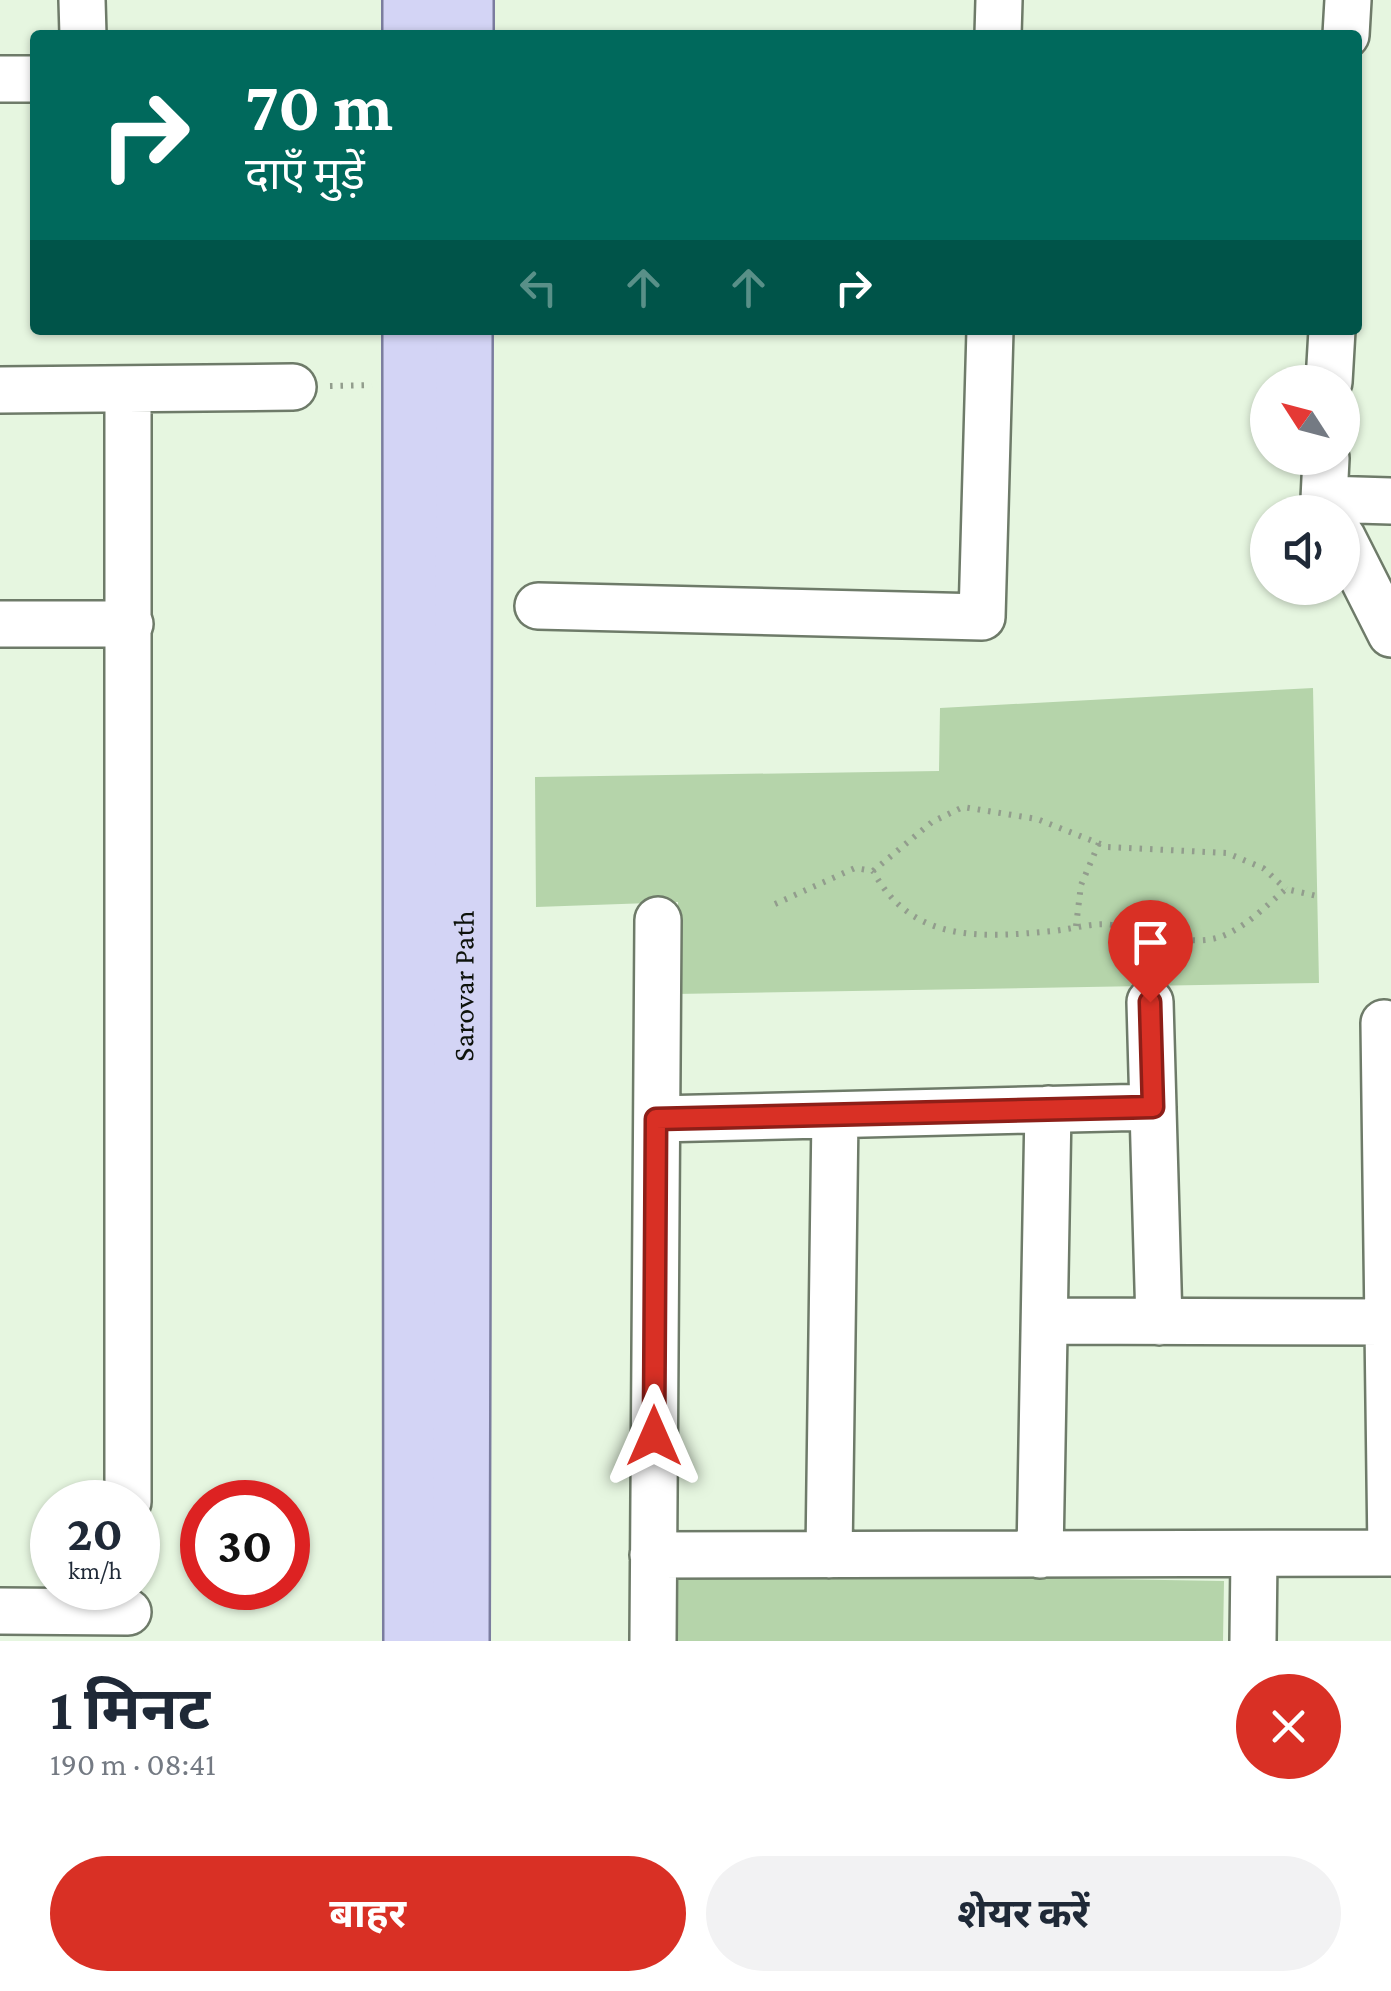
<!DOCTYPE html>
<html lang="hi">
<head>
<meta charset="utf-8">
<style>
  :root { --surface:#fff; --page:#f2f2f3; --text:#1f2937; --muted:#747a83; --accent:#d93025 }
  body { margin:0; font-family:"Crimson Pro","Noto Sans Devanagari",serif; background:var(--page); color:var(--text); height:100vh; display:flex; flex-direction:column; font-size:38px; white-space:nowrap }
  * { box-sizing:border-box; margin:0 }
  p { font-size:32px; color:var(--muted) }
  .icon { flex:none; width:55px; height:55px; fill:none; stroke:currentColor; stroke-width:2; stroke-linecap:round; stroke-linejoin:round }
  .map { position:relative; height:1641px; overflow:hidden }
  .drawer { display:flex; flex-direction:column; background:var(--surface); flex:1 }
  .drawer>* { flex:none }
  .hud { position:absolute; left:30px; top:30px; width:1332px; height:305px; border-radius:10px; box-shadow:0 2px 8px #0004; background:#00695c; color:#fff; overflow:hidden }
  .needle { width:65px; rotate:306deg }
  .fabs { position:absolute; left:1250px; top:365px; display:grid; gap:20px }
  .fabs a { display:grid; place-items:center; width:110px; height:110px; border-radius:50%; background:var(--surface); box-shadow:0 2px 8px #0004; font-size:50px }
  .speed { position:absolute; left:30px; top:1480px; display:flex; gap:20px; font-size:50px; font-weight:700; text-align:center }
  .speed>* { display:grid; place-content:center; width:130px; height:130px; border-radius:50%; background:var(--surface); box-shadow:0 2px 8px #0004; line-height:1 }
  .speed small { font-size:25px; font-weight:400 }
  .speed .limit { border:15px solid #d22; background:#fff; color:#111 }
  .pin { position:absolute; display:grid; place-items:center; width:85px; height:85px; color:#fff; margin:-102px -42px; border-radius:50% 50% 50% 0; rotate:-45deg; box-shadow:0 0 10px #0007 }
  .pin .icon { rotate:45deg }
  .me { position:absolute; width:110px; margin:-55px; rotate:0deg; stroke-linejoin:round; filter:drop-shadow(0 0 8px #0008) }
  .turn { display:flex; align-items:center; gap:35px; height:210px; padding:0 50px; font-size:45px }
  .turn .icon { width:130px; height:130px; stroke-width:2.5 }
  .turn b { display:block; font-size:70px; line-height:85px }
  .lanes { display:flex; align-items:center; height:95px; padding:0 50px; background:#0003; justify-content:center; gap:50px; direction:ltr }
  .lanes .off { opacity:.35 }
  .round { display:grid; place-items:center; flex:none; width:105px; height:105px; border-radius:52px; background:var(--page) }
  .headline { display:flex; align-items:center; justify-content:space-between; height:170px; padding:0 50px }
  h1 { font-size:60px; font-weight:700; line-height:75px }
  .cta { display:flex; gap:20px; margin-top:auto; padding:20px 50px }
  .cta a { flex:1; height:115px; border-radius:60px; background:var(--accent); color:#fff; font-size:40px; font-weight:700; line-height:115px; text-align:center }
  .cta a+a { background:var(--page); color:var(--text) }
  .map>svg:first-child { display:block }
  .green { fill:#b5d4aa }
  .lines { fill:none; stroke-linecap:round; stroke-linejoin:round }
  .minor-casing { stroke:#6e7b69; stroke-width:50 }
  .major-casing { stroke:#7b7d9f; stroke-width:60 }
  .path { stroke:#929d8d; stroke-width:6; stroke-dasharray:2.5 8; stroke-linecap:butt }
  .minor { stroke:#fff; stroke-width:45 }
  .major { stroke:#d3d4f5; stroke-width:55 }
  .route-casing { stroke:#8d1f18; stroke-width:25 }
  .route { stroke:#d93025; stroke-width:18 }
  .labels { text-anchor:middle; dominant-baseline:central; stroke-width:9; stroke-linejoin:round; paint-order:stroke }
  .street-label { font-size:30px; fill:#0d120b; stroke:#e6f6e0 }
</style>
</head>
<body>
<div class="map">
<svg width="1391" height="1641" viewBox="0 0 1391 1641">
  <rect width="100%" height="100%" fill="#e6f6e0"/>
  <path class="green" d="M1313 688 1319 983 675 994 678 902 536 907 535 777 939 771 940 708Z
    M672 1572 1224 1581 1223 1641H671Z"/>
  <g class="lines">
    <defs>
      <path id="minor" d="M82 0 83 35
        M998 35 999 0
        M1346 35 1348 0
        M0 79H35
        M1329 382 1332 330
        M0 390 293 387
        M1326 458 1324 499 1330 512
        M1324 499 1391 501
        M1342 537 1391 634
        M538 606 982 617 990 330
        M0 624H130
        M1150 1002 1159 1322
        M657 1119 1153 1107
        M1045 1321 1391 1322
        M128 1502V389
        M653 1555 1391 1553 1384 1023
        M829 1555 835 1115
        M1040 1555 1048 1109
        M0 1611 128 1612
        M653 1641 658 920
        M1253 1641 1254 1556"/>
      <g id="major">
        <path d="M411 0V35"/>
        <path d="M465 35V0"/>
        <path d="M411 330 412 1641"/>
        <path id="s1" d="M461 1641 464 330"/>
      </g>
    </defs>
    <use href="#minor" class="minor-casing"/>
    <use href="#major" class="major-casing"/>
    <path class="path" d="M330 386 372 385
      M873 871 932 822 963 807 1037 819 1108 847 1227 853 1263 868 1286 889
      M775 904 855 868 873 871C912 943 980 938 1053 931 1074 929 1092 922 1113 925 1149 929 1191 950 1225 935 1248 925 1268 904 1286 889L1317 896
      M1076 926 1081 885 1099 843"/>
    <use href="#minor" class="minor"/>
    <use href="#major" class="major"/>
  </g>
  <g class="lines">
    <defs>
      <path id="route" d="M654 1436 656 1119 1153 1107 1150 1002"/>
    </defs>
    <use href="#route" class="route-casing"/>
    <use href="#route" class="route"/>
  </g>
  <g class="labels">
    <g class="street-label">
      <text stroke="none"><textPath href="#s1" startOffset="655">Sarovar Path</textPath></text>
    </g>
  </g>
</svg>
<div class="fabs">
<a><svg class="needle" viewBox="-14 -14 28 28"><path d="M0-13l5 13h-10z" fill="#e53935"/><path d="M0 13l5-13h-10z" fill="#747a83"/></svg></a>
<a><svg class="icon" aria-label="sound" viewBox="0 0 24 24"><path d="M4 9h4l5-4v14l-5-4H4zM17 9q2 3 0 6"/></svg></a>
</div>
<div class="speed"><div>20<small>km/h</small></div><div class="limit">30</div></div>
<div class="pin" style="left:1150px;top:1002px;background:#d93025"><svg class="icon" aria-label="arrive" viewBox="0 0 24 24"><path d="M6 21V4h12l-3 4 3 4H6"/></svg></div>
<svg class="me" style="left:654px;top:1436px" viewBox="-20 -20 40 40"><path d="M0-17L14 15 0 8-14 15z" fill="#d93025" stroke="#fff" stroke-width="4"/></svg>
<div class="hud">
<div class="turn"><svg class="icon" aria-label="right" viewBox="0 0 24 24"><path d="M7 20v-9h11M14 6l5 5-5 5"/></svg><div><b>70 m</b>दाएँ मुड़ें</div></div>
<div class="lanes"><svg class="icon off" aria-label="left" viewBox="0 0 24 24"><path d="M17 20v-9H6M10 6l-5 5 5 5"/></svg><svg class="icon off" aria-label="ahead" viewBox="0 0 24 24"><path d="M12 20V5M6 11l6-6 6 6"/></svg><svg class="icon off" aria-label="ahead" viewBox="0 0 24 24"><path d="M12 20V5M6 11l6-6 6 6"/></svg><svg class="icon" aria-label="right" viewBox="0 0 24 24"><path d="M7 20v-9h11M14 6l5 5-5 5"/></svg></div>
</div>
</div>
<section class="drawer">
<div class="headline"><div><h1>1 मिनट</h1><p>190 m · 08:41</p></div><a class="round" style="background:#d93025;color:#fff"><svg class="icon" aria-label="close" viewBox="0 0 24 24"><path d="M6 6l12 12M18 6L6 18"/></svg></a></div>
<div class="cta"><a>बाहर</a><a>शेयर करें</a></div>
</section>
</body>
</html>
